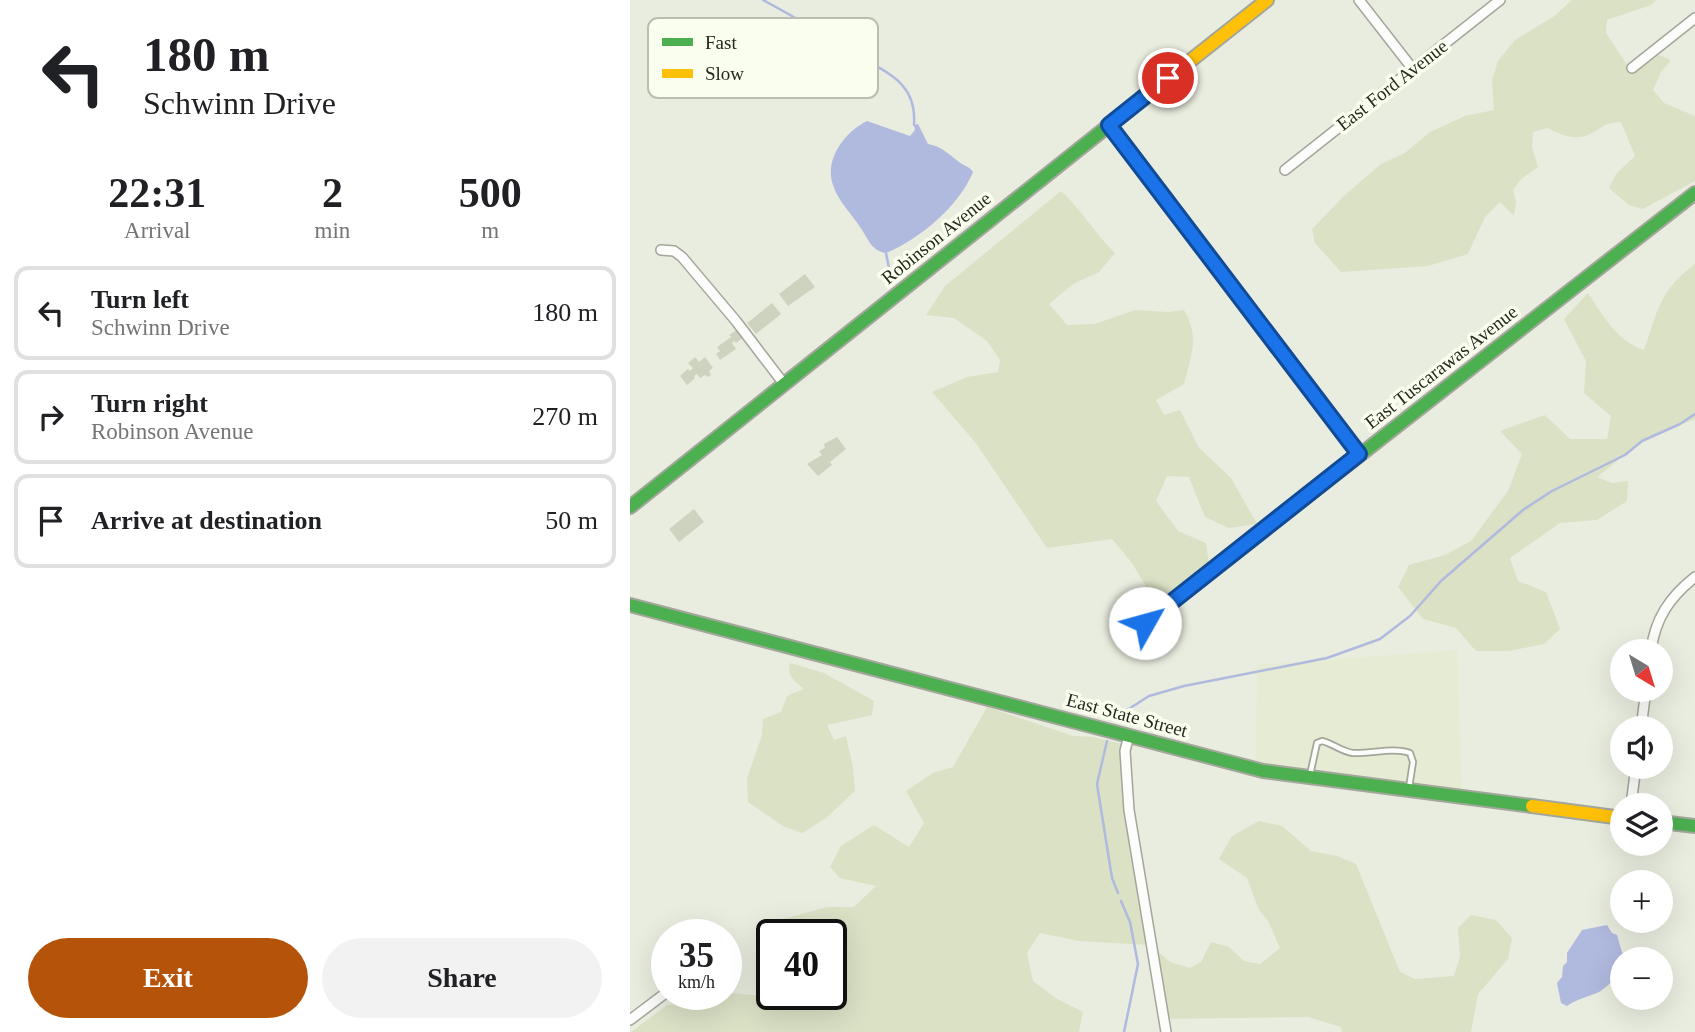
<!DOCTYPE html>
<html lang="en">
<head>
<meta charset="utf-8">
<style>
  :root { --surface:#fff; --page:#f2f2f2; --text:#202124; --muted:#757577; --line:#e0e0e0; --accent:#b45309 }
  body { margin:0; font-family:"Times New Roman",serif; background:var(--page); color:var(--text); height:100vh; display:flex; flex-direction:column; font-size:26px; white-space:nowrap }
  * { box-sizing:border-box; margin:0 }
  p { font-size:23px; color:var(--muted) }
  .icon { flex:none; width:38px; height:38px; fill:none; stroke:currentColor; stroke-width:2; stroke-linecap:round; stroke-linejoin:round }
  .map { position:relative; flex:1; overflow:hidden }
  .side { display:flex; flex-direction:column; background:var(--surface); width:630px }
  .side>* { flex:none }
  .top-card { background:#fff; color:var(--text); overflow:hidden }
  .needle { width:46px; rotate:142deg }
  .fabs { position:absolute; left:980px; top:639px; display:grid; gap:14px }
  .fabs a { display:grid; place-items:center; width:63px; height:63px; border-radius:50%; background:var(--surface); box-shadow:0 7px 28px #0002; font-size:35px }
  .speed { position:absolute; left:21px; top:919px; display:flex; gap:14px; font-size:35px; font-weight:700; text-align:center }
  .speed>* { display:grid; place-content:center; width:91px; height:91px; border-radius:50%; background:var(--surface); box-shadow:0 7px 28px #0002; line-height:1 }
  .speed small { font-size:18px; font-weight:400 }
  .speed .limit { border:4px solid #111; border-radius:10px; background:#fff; color:#111 }
  .pin { position:absolute; display:grid; place-items:center; width:60px; height:60px; color:#fff; margin:-30px; border:4px solid #fff; border-radius:50%; box-shadow:0 2px 7px #0007 }
  .me { position:absolute; width:77px; margin:-38px; rotate:52deg; stroke-linejoin:round; filter:drop-shadow(0 0 5px #0008) }
  .turn { display:flex; align-items:center; gap:24px; height:147px; padding:0 28px; font-size:32px }
  .turn .icon { width:91px; height:91px; stroke-width:2.5 }
  .turn b { display:block; font-size:49px; line-height:60px }
  .eta { display:flex; justify-content:space-evenly; align-items:center; height:119px; text-align:center }
  .eta b { font-size:42px; font-weight:600; line-height:49px }
  .primary-button { display:flex; gap:14px; margin-top:auto; padding:14px 28px }
  .primary-button a { flex:1; height:80px; border-radius:42px; background:var(--accent); color:#fff; font-size:28px; font-weight:600; line-height:80px; text-align:center }
  .primary-button a+a { background:var(--page); color:var(--text) }
  ul { padding:0; list-style:none }
  li { display:flex; align-items:center; gap:21px; height:94px; margin:0 14px 10px; padding:0 14px; border:4px solid var(--line); border-radius:14px }
  li div { flex:1 }
  li b { display:block; font-size:26px }
  li em { font-style:normal }
  main { display:flex; flex:1; min-height:0 }
  .map>svg:first-child { display:block }
  .built { fill:#e6ecd3 }
  .green { fill:#dae1c5 }
  .water { fill:#b0b9de }
  .lines { fill:none; stroke-linecap:round; stroke-linejoin:round }
  .stream { stroke:#b0b9de; stroke-width:2.5 }
  .building { fill:#ced3c0 }
  .lane-casing { stroke:#a3a69b; stroke-width:8 }
  .street-casing { stroke:#a3a69b; stroke-width:12 }
  .fast-casing { stroke:#a3a69b; stroke-width:16 }
  .slow-casing { stroke:#a3a69b; stroke-width:16 }
  .lane { stroke:#fcfcfa; stroke-width:4.5 }
  .street { stroke:#fcfcfa; stroke-width:9 }
  .fast { stroke:#4caf50; stroke-width:12 }
  .slow { stroke:#ffc107; stroke-width:12 }
  .route-casing { stroke:#114b97; stroke-width:18 }
  .route { stroke:#1a73e8; stroke-width:12 }
  .labels { text-anchor:middle; dominant-baseline:central; stroke-width:7; stroke-linejoin:round; paint-order:stroke }
  .street-label { font-size:19px; fill:#25271e; stroke:#fafeef }
  .key { fill:#fafeef; stroke:#babeb0; stroke-width:2 }
  .key-label { font-size:19px; fill:#25271e }
</style>
</head>
<body>
<main>
<section class="side">
<div class="top-card">
<div class="turn"><svg class="icon" aria-label="left" viewBox="0 0 24 24"><path d="M17 20v-9H6M10 6l-5 5 5 5"/></svg><div><b>180 m</b>Schwinn Drive</div></div>
</div>
<div class="eta">
<div><b>22:31</b><p>Arrival</p></div>
<div><b>2</b><p>min</p></div>
<div><b>500</b><p>m</p></div>
</div>
<ul>
<li><svg class="icon" aria-label="left" viewBox="0 0 24 24"><path d="M17 20v-9H6M10 6l-5 5 5 5"/></svg><div><b>Turn left</b><p>Schwinn Drive</p></div><em>180 m</em></li>
<li><svg class="icon" aria-label="right" viewBox="0 0 24 24"><path d="M7 20v-9h11M14 6l5 5-5 5"/></svg><div><b>Turn right</b><p>Robinson Avenue</p></div><em>270 m</em></li>
<li><svg class="icon" aria-label="arrive" viewBox="0 0 24 24"><path d="M6 21V4h12l-3 4 3 4H6"/></svg><div><b>Arrive at destination</b></div><em>50 m</em></li>
</ul>
<div class="primary-button"><a>Exit</a><a>Share</a></div>
</section>
<div class="map">
<svg width="1065" height="1032" viewBox="0 0 1065 1032">
  <rect width="100%" height="100%" fill="#e9eddf"/>
  <path class="built" d="M827 650 832 791 626 762 627 665Z"/>
  <path class="green" d="M942 0H1026L1021 5 977 20 976 33 1003 74 1029 55 1041 60 1031 72 1023 90 1034 103 1065 116V181L1013 209 999 205 979 188 986 174 1005 156 991 122C973 123 974 127 960 134 945 142 930 134 917 128L903 132 902 147 908 167 891 179 883 190 886 202 884 216 870 202 855 217 838 254 798 266 711 272 685 243 682 229 715 195 751 164 775 153 800 132 835 116 864 110 862 80 868 61 885 40 923 17Z
    M431 191C450 208 465 234 485 253L469 272 443 284 419 304 437 325 465 324 505 310 538 312 554 310C570 337 561 356 554 384L526 400 534 415 550 410 569 448 601 478 627 524 599 528 575 517 559 477 537 476 526 501 548 531 576 543 579 564 538 594 518 590 502 563 482 539 417 548 345 442 302 392 337 377 368 372 370 360 357 341 324 318 296 315 315 286Z
    M1065 264V419L1012 441 967 477 982 483 998 481 997 501 967 520 930 523 880 558 888 581 916 592 930 629 914 644 879 651H846L826 628 793 619 768 587 779 565 815 555 841 541 878 491 892 454 870 431 915 415 940 439H977L981 416 954 393 956 361 934 319 958 293C973 316 987 341 1014 350 1028 310 1029 291 1065 264Z
    M160 663 194 673 244 701 242 715 197 725 204 740 216 736 223 767 225 791 196 818 172 833 153 826 118 802 117 779 132 735 133 719 151 712 157 696 174 689C165 681 156 676 160 663Z
    M357 707 443 736 463 737 496 745 495 751 520 945 540 962 560 968 571 962 581 942 599 947 614 961 630 964 650 948 638 921 629 910 617 878 589 859 602 836 629 821 652 826 681 851 707 856 726 864 770 972 785 979 824 976 830 956 828 928 841 915 866 920 882 938 878 959 848 994 841 1032H712L711 1027 678 1017 533 1019 520 945 449 941 410 933 397 953 403 981 427 999 453 1012 449 1032H1L37 1005 74 1001 100 993 137 996 201 994V934H152L149 932 153 919 197 907H224L246 886 210 878 200 867 211 846 244 825 279 847 294 823 276 791 303 773 323 767Z"/>
  <path class="water" d="M237 121 280 136 285 130 284 125 288 124 298 144C313 147 317 153 329 162 334 166 339 166 343 172 329 206 290 239 256 253 241 251 238 238 230 227 221 213 208 201 203 185 194 159 215 132 237 121Z
    M977 925 982 933 987 935 994 959H992V976C982 979 978 987 969 992 958 997 947 999 937 1006L931 1003 927 983 932 977 933 966 937 962V953L952 930Z"/>
  <g class="lines">
    <path class="stream" d="M133 0C168 19 202 39 236 60 249 68 263 74 272 85 282 96 285 111 284 125
      M256 253 259 268
      M483 719 519 696 554 686 697 658 750 639 780 616 811 581 893 510 922 491 995 455 1012 441 1050 424 1065 414
      M477 741 467 784 482 878 488 893
      M491 901 500 922 508 964 494 1032"/>
  </g>
  <path class="building" d="M175 274 185 287 158 306 149 294Z
    M142 303 151 314 126 334 117 323Z
    M108 329 114 337 106 343 104 341 102 343 106 349 90 360 86 354 90 351 87 347 101 337 99 335Z
    M65 357 69 362 75 357 83 368 79 371 81 375 78 377 75 375 70 378 67 374 64 376 65 378 57 385 50 376 58 369 60 371 63 368 58 363Z
    M207 437 216 449 200 462 202 465 188 476 177 464 192 455 189 451 195 448 194 444Z
    M64 509 74 522 49 542 39 529Z"/>
  <g class="lines">
    <defs>
      <path id="lane" d="M680 775 687 743 692 741C702 743 712 752 723 753 742 754 763 747 780 753L783 762 779 788"/>
      <path id="street" d="M729 0 782 68
        M1002 68 1065 18
        M479 125 729 454
        M655 170 870 0
        M31 250 44 251 52 257 106 321 154 384
        M1021 651C1025 618 1040 597 1065 577
        M1011 728 1016 690
        M499 735 495 751 499 810 536 1032
        M1001 805 1006 766
        M96 958V969
        M0 1020 37 992"/>
      <path id="fast" d="M0 507 512 99
        M0 605 633 771 902 806
        M515 623 1065 193
        M1031 822 1065 826"/>
      <path id="slow" d="M512 99 637 0
        M902 806 992 818"/>
    </defs>
    <use href="#lane" class="lane-casing"/>
    <use href="#street" class="street-casing"/>
    <use href="#fast" class="fast-casing"/>
    <use href="#slow" class="slow-casing"/>
    <use href="#lane" class="lane"/>
    <use href="#street" class="street"/>
    <use href="#fast" class="fast"/>
    <use href="#slow" class="slow"/>
  </g>
  <g class="lines">
    <defs>
      <path id="route" d="M515 623 729 454 479 125 538 78"/>
    </defs>
    <use href="#route" class="route-casing"/>
    <use href="#route" class="route"/>
  </g>
  <g class="labels">
    <g class="street-label">
      <text transform="translate(762 85) rotate(-38)">East Ford Avenue</text>
      <text transform="translate(306 238) rotate(-39)">Robinson Avenue</text>
      <text transform="translate(811 367) rotate(-38)">East Tuscarawas Avenue</text>
      <text transform="translate(497 715) rotate(15)">East State Street</text>
    </g>
  </g>
  <rect x="18" y="18" width="230" height="80" rx="10" class="key"/>
  <rect x="32" y="38" width="31" height="8" fill="#4caf50"/>
  <rect x="32" y="69" width="31" height="9" fill="#ffc107"/>
  <g class="key-label">
    <text x="75" y="49">Fast</text>
    <text x="75" y="80">Slow</text>
  </g>
</svg>
<div class="fabs">
<a><svg class="needle" viewBox="-14 -14 28 28"><path d="M0-13l5 13h-10z" fill="#e53935"/><path d="M0 13l5-13h-10z" fill="#757577"/></svg></a>
<a><svg class="icon" aria-label="sound" viewBox="0 0 24 24"><path d="M4 9h4l5-4v14l-5-4H4zM17 9q2 3 0 6"/></svg></a>
<a><svg class="icon" aria-label="layers" viewBox="0 0 24 24"><path d="M12 4l9 5-9 5-9-5zM3 14l9 5 9-5"/></svg></a>
<a>+</a>
<a>−</a>
</div>
<div class="speed"><div>35<small>km/h</small></div><div class="limit">40</div></div>
<div class="pin" style="left:538px;top:78px;background:#d93025"><svg class="icon" aria-label="arrive" viewBox="0 0 24 24"><path d="M6 21V4h12l-3 4 3 4H6"/></svg></div>
<svg class="me" style="left:515px;top:623px" viewBox="-20 -20 40 40"><circle r="19" fill="#fff"/><path d="M0-13L10 11 0 6-10 11z" fill="#1a73e8"/></svg>
</div>
</main>
</body>
</html>
